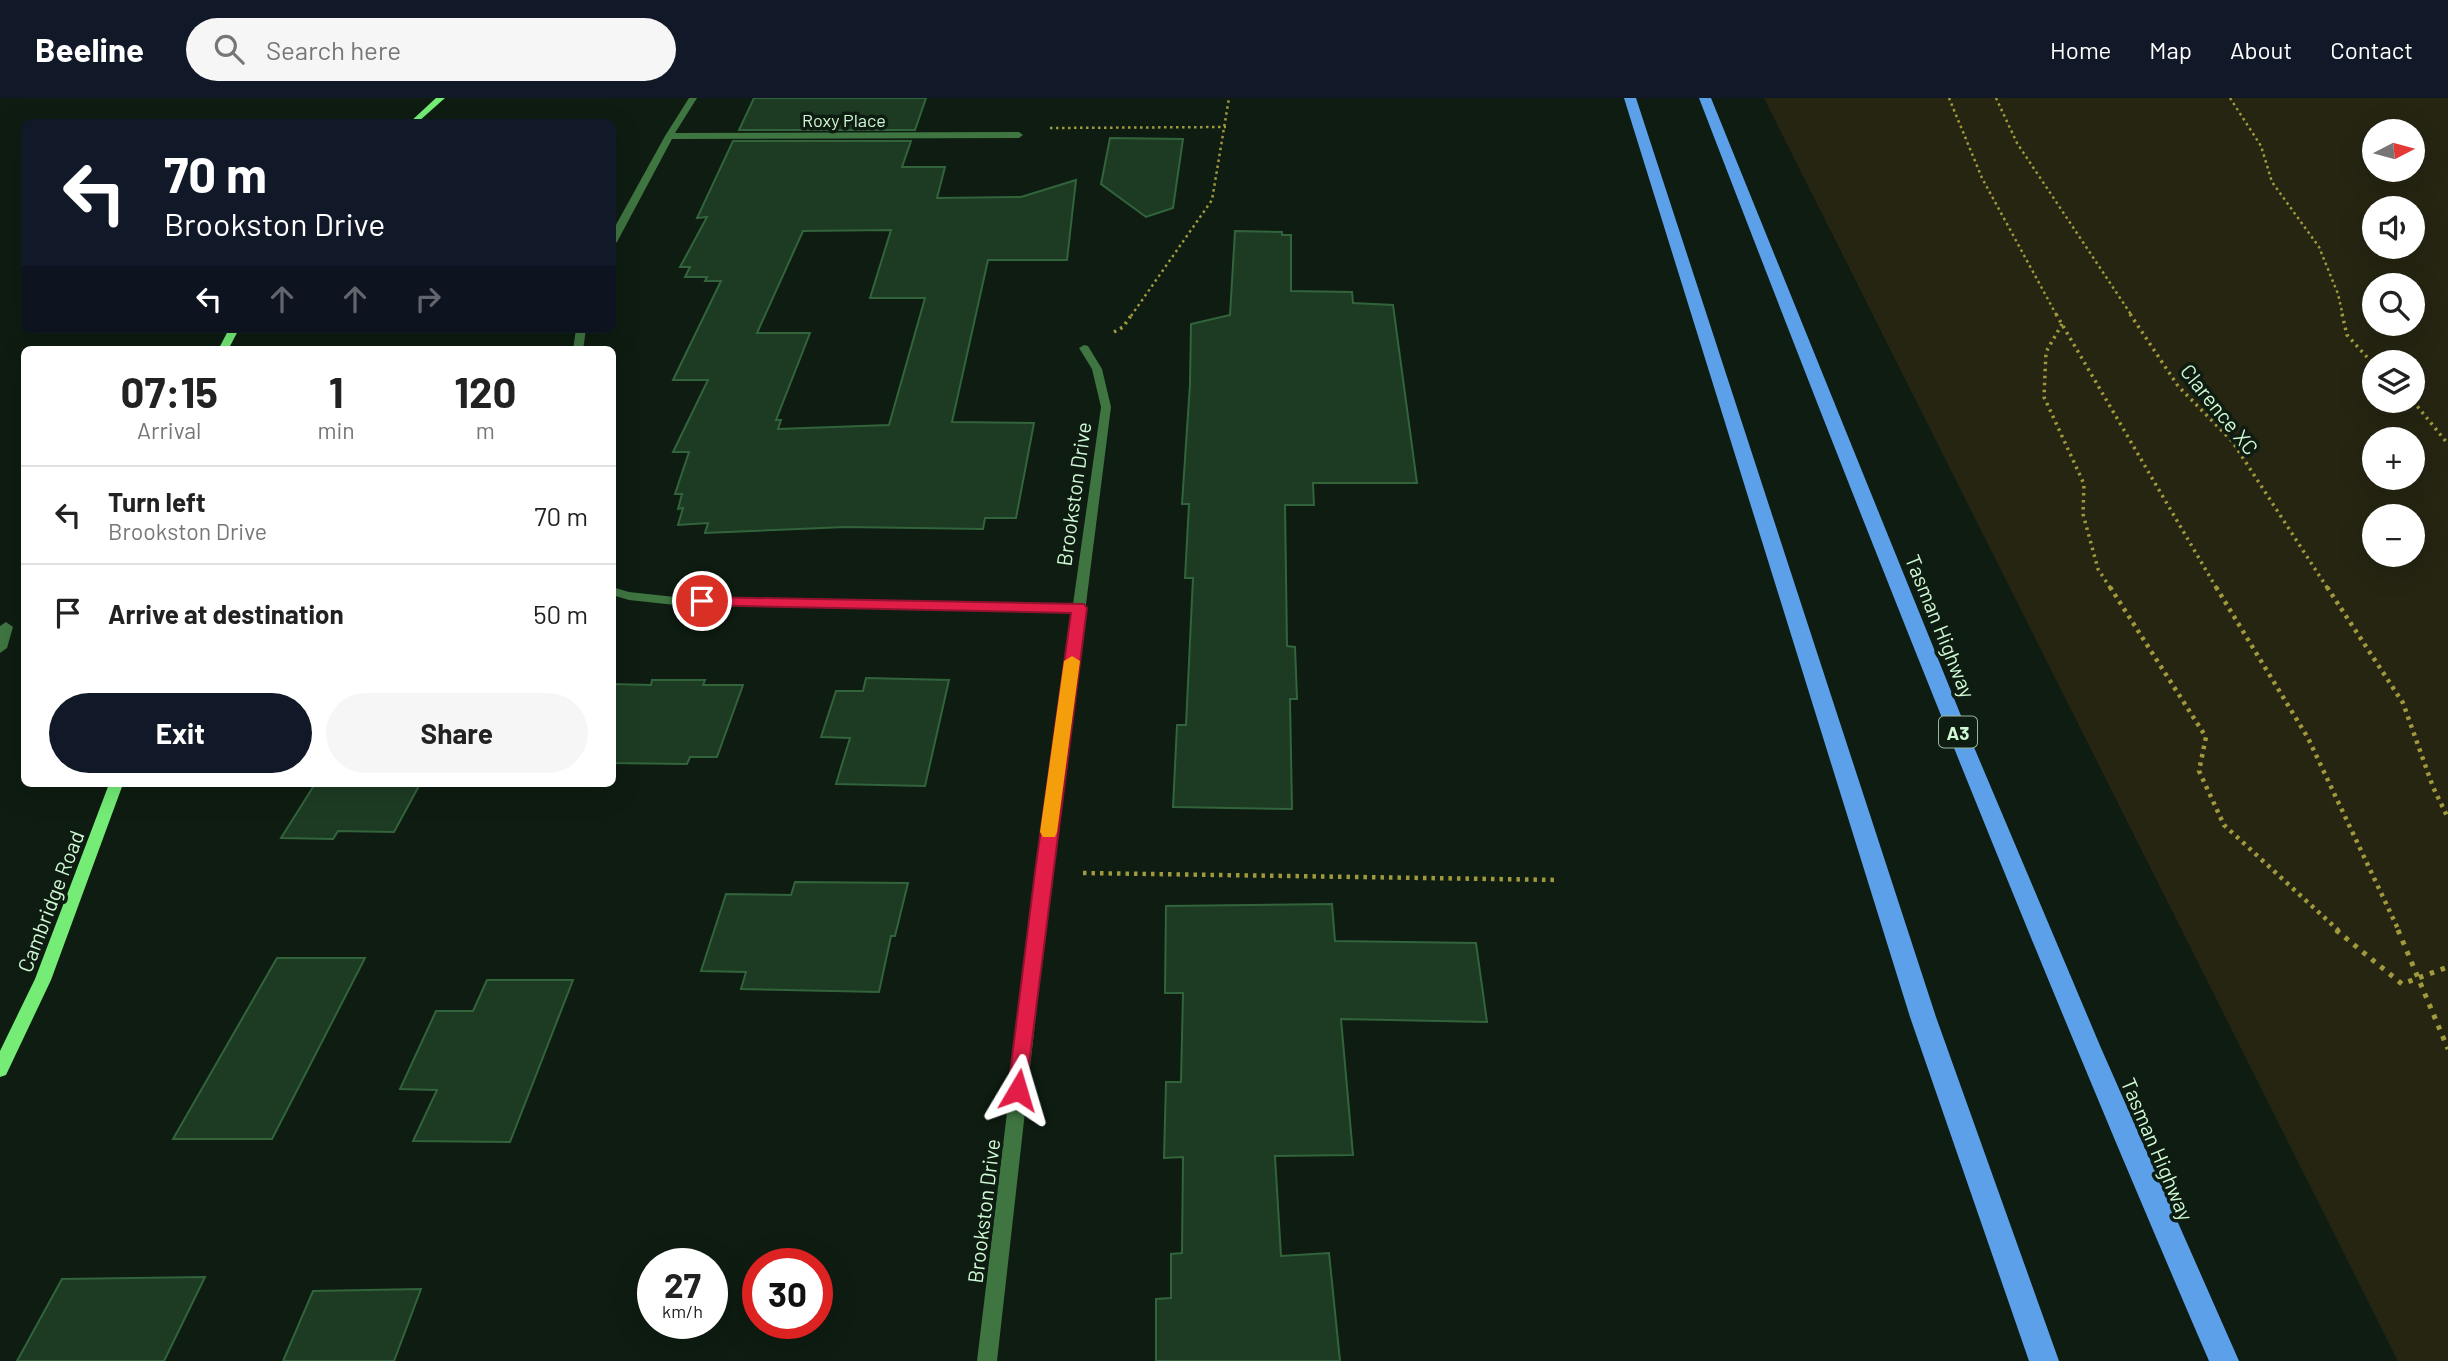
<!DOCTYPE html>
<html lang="en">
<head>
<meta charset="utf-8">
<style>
  :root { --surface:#fff; --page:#f6f6f6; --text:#222; --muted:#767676; --line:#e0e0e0; --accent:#111827 }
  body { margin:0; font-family:Barlow,sans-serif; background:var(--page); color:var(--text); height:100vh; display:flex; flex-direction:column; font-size:26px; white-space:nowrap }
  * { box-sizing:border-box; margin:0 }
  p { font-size:23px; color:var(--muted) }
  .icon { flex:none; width:38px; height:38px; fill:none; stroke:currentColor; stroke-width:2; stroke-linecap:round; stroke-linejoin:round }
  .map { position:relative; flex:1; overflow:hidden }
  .side { position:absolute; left:21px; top:248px; width:595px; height:441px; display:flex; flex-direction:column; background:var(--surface); border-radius:10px; box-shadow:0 7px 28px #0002 }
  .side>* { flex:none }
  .hud { position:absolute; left:21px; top:21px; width:595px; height:214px; border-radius:10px; box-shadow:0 7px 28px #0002; background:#111827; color:#fff; overflow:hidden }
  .needle { width:46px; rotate:84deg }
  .fabs { position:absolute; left:2362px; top:21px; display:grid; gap:14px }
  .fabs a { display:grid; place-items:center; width:63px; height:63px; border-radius:50%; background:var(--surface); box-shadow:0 7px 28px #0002; font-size:35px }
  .speed { position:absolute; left:637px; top:1150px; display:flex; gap:14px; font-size:35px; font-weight:700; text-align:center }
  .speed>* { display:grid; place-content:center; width:91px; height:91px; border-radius:50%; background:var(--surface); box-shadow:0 7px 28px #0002; line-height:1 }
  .speed small { font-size:18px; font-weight:400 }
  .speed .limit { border:10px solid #d22; background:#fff; color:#111 }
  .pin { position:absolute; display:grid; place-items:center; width:60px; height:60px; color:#fff; margin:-30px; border:4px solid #fff; border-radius:50%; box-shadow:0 2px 7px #0007 }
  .me { position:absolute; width:77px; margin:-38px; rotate:7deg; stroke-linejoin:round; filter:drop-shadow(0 0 5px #0008) }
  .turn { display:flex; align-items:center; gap:24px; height:147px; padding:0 28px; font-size:32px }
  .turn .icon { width:91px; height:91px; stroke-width:2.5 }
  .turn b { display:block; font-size:49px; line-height:60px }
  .lanes { display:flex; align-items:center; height:66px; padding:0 28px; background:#0003; justify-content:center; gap:35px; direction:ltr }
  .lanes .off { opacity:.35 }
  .eta { display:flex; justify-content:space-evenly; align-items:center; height:119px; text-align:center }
  .eta b { font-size:42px; font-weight:700; line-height:49px }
  .cta { display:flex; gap:14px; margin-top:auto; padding:14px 28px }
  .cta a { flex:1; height:80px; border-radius:42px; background:var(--accent); color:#fff; font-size:28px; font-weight:700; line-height:80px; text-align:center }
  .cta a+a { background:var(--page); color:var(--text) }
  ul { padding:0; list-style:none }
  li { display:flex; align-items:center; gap:21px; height:98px; padding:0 28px; border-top:2px solid var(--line) }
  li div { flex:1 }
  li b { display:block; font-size:26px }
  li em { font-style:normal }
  header { display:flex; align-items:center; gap:42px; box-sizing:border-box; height:98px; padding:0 35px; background:var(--accent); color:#fff }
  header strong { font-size:33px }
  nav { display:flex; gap:38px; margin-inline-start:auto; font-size:24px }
  .search { width:490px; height:63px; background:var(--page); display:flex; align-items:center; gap:18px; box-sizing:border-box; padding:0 24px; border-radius:38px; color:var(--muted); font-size:26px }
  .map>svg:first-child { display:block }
  .green { fill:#262512; fill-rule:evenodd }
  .building { fill:#1d3b23; stroke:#32643c; stroke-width:2; fill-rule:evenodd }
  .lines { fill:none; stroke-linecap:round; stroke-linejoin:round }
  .path-far3 { stroke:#a09a3d; stroke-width:2.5; stroke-dasharray:2.5 3.5; stroke-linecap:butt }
  .path-far2 { stroke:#a09a3d; stroke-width:3.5; stroke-dasharray:2.5 4.5; stroke-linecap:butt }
  .path-far1 { stroke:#a09a3d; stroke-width:4.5; stroke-dasharray:3.5 5; stroke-linecap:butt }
  .path { stroke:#a09a3d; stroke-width:5; stroke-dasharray:4.5 7; stroke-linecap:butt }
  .lane { fill:#3f7541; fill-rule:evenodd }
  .street { fill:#3f7541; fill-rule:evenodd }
  .secondary { fill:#74ec76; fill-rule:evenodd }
  .highway { fill:#5ba0e9; fill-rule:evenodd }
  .route { fill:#e11d48; stroke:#92132f; stroke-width:2 }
  .slow { fill:#f59e0b }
  .labels { text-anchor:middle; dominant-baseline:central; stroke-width:7; stroke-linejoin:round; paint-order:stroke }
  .far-street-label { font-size:18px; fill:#d0f9d5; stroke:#0e1c11 }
  .shield { fill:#0e1c11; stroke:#96b79a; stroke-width:2 }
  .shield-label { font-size:19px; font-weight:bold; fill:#d0f9d5 }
  .street-label { font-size:21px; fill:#d0f9d5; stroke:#0e1c11 }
</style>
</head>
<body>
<header>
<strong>Beeline</strong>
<div class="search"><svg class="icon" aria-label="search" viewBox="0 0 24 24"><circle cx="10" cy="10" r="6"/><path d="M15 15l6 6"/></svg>Search here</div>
<nav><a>Home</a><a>Map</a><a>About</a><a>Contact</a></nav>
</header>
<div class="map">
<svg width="2448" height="1263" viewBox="0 0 2448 1263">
  <rect width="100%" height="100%" fill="#0e1c11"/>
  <path class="green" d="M1764 0H2448V1263H2398ZM2375 33H2413V72H2375ZM2413 110V149H2375V110ZM2413 187V226H2375V187ZM2375 264H2413V303H2375ZM2413 341V380H2375V341ZM2413 418V457H2375V418Z"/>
  <path class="building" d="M754 0H926L915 32H739Z
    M1110 40 1183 41 1173 110 1146 119 1101 86Z
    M733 43H911L902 69H945L937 100 1021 99 1076 82 1067 162H988L952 324 1034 325 1016 420H985L983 431 846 429 705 435 708 425 678 427 683 410 678 411 682 396H675L689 354H673L708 282H673L721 183H705L707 179H685L690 169H680L707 119 697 120ZM891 132 870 200H925L889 327 778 331 781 322H776L810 235H757L803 133Z
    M1235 133 1282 134V137H1291V193L1352 194 1353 205 1393 207 1417 385H1313L1314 407H1285L1287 548 1295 549 1297 601H1290L1292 711 1173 709 1177 627H1186L1193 480H1185L1189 406H1182L1190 286 1191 226 1230 217Z
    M866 580 949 582 925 688 836 686 850 640 821 639 836 593H863Z
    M652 582H705L703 587H743L717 659H690L687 666 612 665V586L651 587Z
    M315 686H420L394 734 338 733 333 741 281 740Z
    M795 784 908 785 895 838H891L879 894 741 891 746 874 701 873 726 796 791 797Z
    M1332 806 1335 843 1476 845 1487 924 1341 921 1353 1057 1275 1058 1281 1158 1329 1155 1340 1263H1156V1201L1171 1200V1156L1182 1155 1183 1059 1164 1060 1166 984H1181L1183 895H1165L1166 808Z
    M277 860H365L272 1041H173Z
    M487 882H573L510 1044 413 1043 437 992 400 991 436 913H473Z
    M205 1179 164 1263H17L62 1181Z
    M421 1191 394 1263H283L313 1193Z"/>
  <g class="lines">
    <path class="path-far3" d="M1949 0 1982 80 2057 218
      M1996 0 2017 45 2132 218
      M2230 0 2261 48 2272 84 2319 149 2338 196 2343 218
      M1050 30 1226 29
      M1131 218 1212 102 1229 0"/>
    <path class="path-far2" d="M2056 216 2217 491
      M2130 216 2178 288 2232 343 2328 491
      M2342 216 2347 237 2375 268
      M2062 226 2046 254 2044 299 2084 386 2083 416 2098 471 2111 491
      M1114 234 1123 229 1132 216
      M2413 303 2448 346"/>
    <path class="path-far1" d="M2110 489 2206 639 2199 673 2224 727 2339 833
      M2216 489 2308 640 2399 833
      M2327 489 2403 605 2433 689 2448 720
      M1083 775 1559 782"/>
    <path class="path" d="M2336 832 2402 886 2448 869
      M2398 832 2448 951"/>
    <path class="lane" d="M6 524 13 529 7 550 0 555V528Z"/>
    <path class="street" d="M689 0H697L675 35 1019 34 1023 37 1019 40 672 41 617 144 612 147V134L665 38Z
      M576 231H586L583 252H573Z
      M1084 247 1088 248 1102 271 1111 309 1052 774 997 1263H977L1036 774 1072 514 675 507 629 502 612 497V489L629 494 675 499 1073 506 1101 309 1092 271 1079 250Z"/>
    <path class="secondary" d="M436 0H445L418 24H410Z
      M229 231H239L228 252H218Z
      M109 686H123L51 882 6 977 0 979V953L35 881Z"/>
    <path class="highway" d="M1624 0H1636L1936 919 2059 1263H2029L1910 919Z
      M1699 0H1711L1968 635 2101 950 2239 1263H2209C2029 846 1862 424 1699 0Z"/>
  </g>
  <path class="route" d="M702 499 1084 506 1087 510 1025 998 1018 1001 1011 998 1008 992 1035 774 1071 515 697 507 695 503Z"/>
  <path class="slow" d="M1072 558 1080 563 1057 734 1055 739H1043L1040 734 1064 563Z"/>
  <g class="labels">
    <g class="far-street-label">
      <text x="844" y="22">Roxy Place</text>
    </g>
    <rect class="shield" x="1939" y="618.5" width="38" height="31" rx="5"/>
    <g class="shield-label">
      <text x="1958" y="634">A3</text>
    </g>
    <g class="street-label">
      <text transform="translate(2220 311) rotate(51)">Clarence XC</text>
      <text transform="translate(1073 396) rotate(-82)">Brookston Drive</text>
      <text transform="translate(1941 528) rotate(68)">Tasman Highway</text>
      <text transform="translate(50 803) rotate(-69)">Cambridge Road</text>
      <text transform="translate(2158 1051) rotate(67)">Tasman Highway</text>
      <text transform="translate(983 1113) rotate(-83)">Brookston Drive</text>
    </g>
  </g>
</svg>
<div class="fabs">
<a><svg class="needle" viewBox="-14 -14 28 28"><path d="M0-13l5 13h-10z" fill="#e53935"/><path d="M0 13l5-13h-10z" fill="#767676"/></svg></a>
<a><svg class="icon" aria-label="sound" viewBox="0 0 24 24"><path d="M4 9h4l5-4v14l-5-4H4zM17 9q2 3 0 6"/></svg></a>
<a><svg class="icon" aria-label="search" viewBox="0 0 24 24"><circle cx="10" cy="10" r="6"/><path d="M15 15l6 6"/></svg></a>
<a><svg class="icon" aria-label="layers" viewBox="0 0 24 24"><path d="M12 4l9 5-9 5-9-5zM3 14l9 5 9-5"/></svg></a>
<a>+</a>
<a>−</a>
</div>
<div class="speed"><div>27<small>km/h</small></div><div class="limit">30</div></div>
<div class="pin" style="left:702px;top:503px;background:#d93025"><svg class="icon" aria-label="arrive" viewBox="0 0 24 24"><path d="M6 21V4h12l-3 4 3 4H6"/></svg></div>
<svg class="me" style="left:1018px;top:992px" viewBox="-20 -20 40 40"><path d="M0-17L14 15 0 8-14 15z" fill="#e11d48" stroke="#fff" stroke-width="4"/></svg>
<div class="hud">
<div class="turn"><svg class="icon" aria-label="left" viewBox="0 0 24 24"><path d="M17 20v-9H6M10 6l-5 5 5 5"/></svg><div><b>70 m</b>Brookston Drive</div></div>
<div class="lanes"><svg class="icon" aria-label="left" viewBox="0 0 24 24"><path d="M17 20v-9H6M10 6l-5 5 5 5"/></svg><svg class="icon off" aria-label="ahead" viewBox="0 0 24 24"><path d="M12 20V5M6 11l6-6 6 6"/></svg><svg class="icon off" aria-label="ahead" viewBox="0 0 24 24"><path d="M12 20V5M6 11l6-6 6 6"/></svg><svg class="icon off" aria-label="right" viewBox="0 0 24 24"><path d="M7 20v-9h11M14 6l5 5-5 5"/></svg></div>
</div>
<section class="side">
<div class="eta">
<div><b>07:15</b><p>Arrival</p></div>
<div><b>1</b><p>min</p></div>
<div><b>120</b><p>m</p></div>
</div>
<ul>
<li><svg class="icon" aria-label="left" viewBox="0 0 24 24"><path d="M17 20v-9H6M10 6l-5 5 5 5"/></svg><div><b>Turn left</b><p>Brookston Drive</p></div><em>70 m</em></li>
<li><svg class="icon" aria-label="arrive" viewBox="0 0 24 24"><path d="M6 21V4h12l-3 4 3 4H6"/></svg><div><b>Arrive at destination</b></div><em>50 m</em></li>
</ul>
<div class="cta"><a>Exit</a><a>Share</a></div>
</section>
</div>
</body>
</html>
